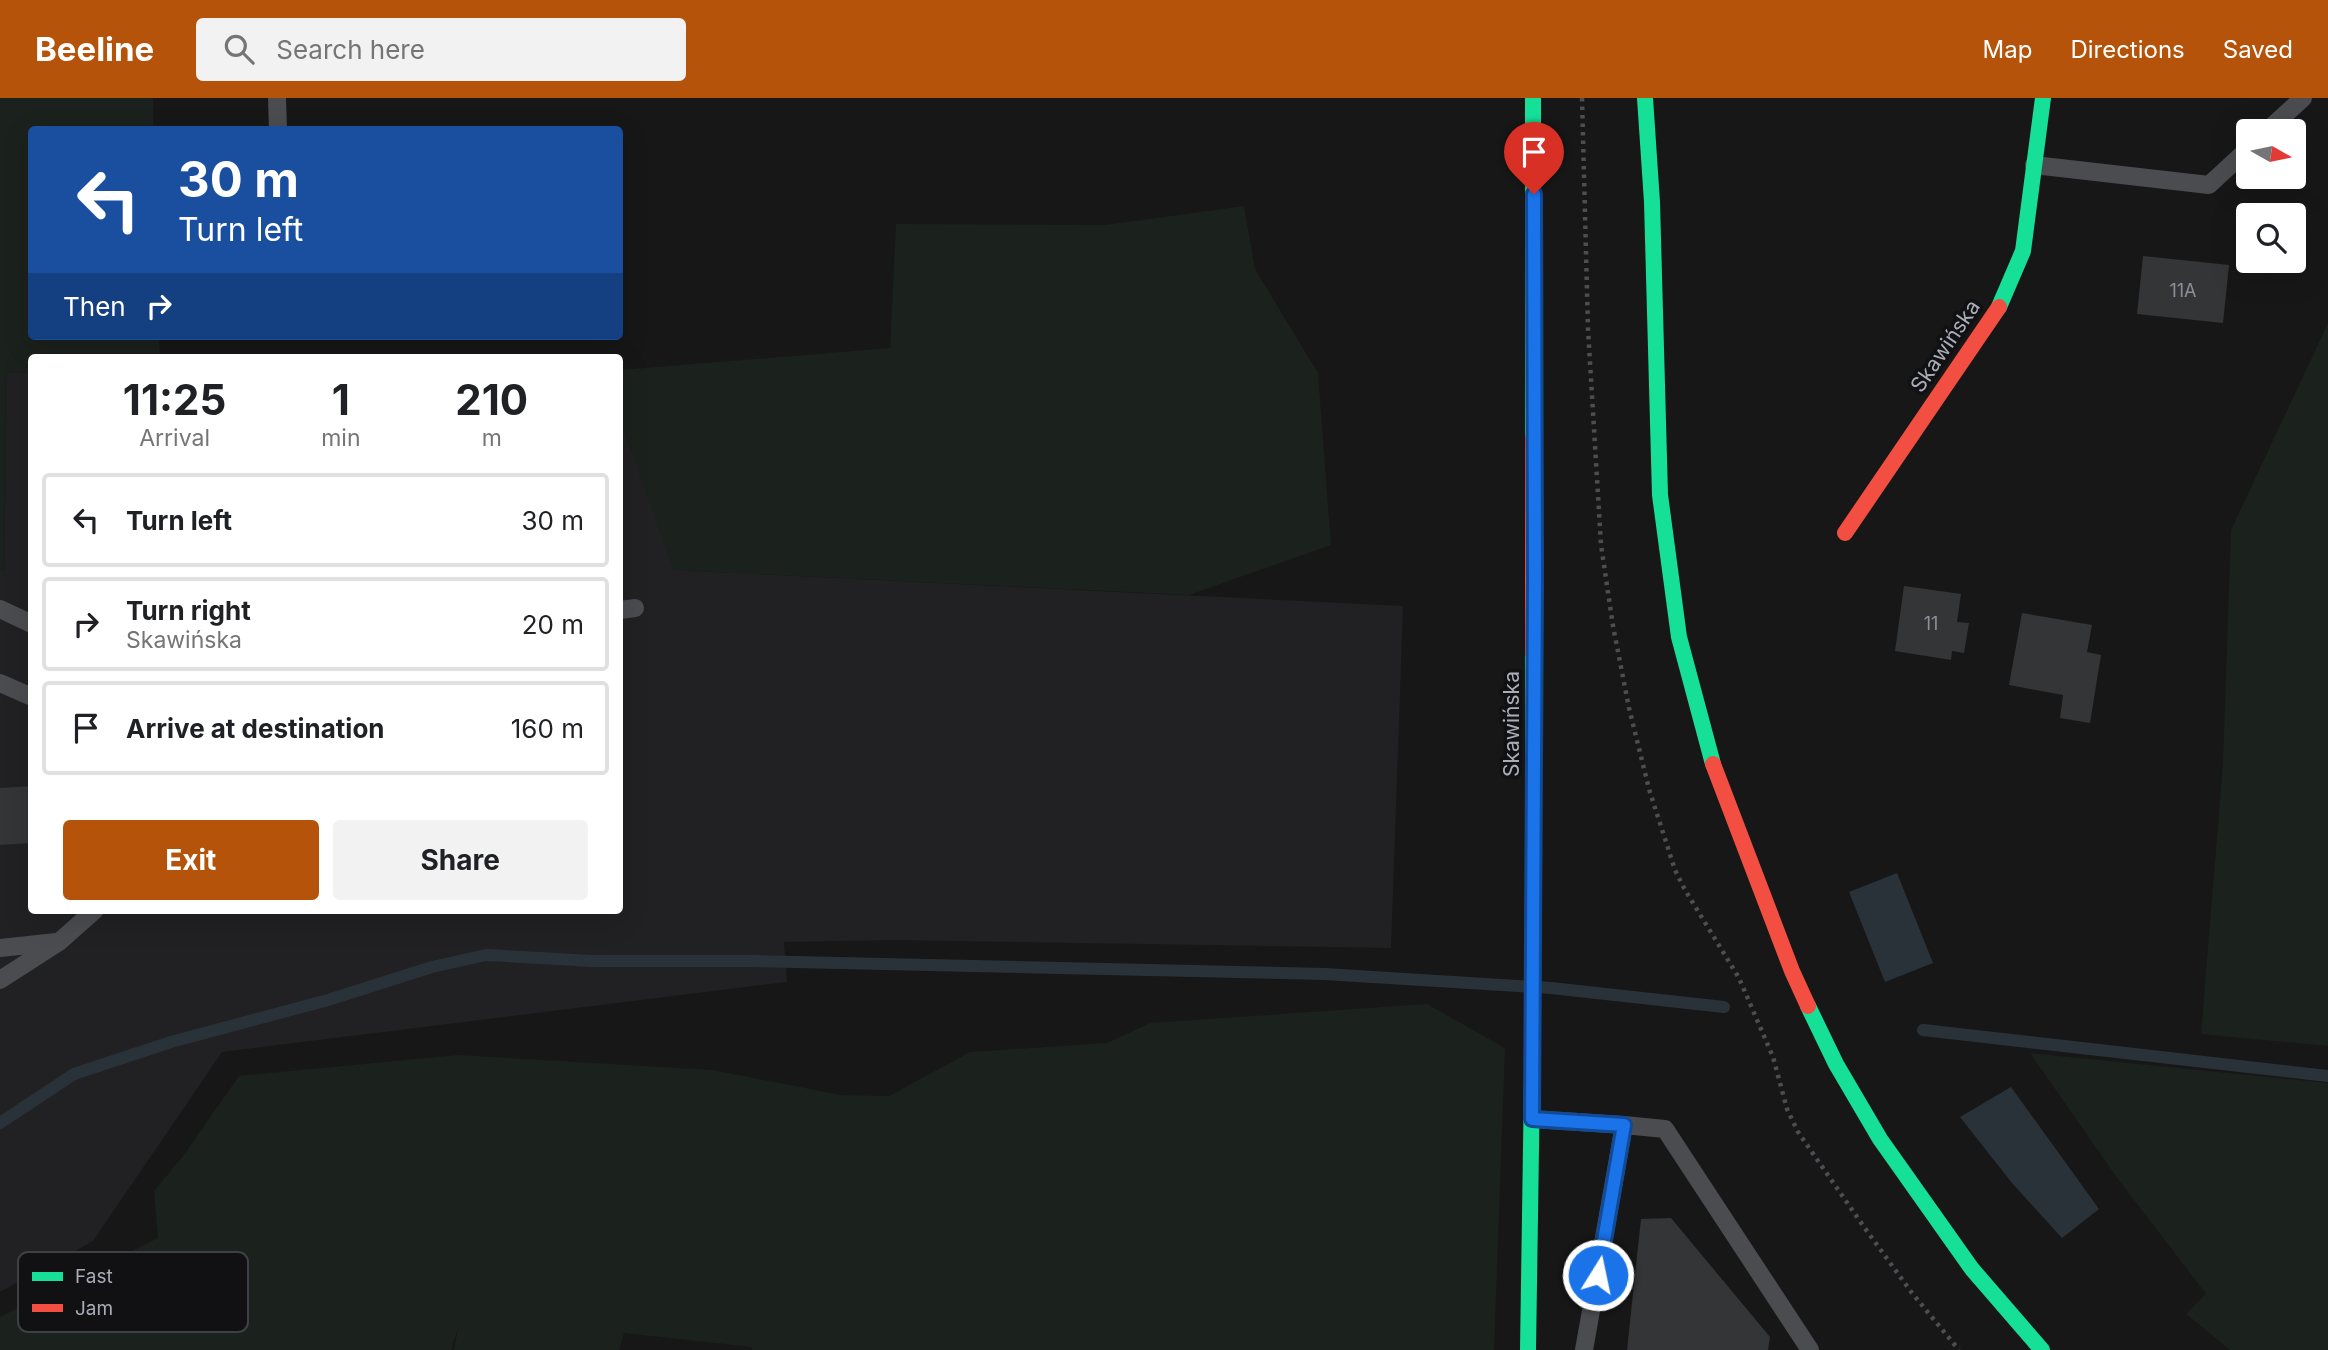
<!DOCTYPE html>
<html lang="en">
<head>
<meta charset="utf-8">
<style>
  :root { --surface:#fff; --page:#f2f2f2; --text:#202124; --muted:#757577; --line:#e0e0e0; --accent:#b45309 }
  body { margin:0; font-family:Inter,sans-serif; background:var(--page); color:var(--text); height:100vh; display:flex; flex-direction:column; font-size:26px; white-space:nowrap }
  * { box-sizing:border-box; margin:0 }
  p { font-size:23px; color:var(--muted) }
  .icon { flex:none; width:38px; height:38px; fill:none; stroke:currentColor; stroke-width:2; stroke-linecap:round; stroke-linejoin:round }
  .map { position:relative; flex:1; overflow:hidden }
  .side { position:absolute; left:28px; top:256px; width:595px; height:560px; display:flex; flex-direction:column; background:var(--surface); border-radius:7px; box-shadow:0 7px 28px #0002 }
  .side>* { flex:none }
  .hud { position:absolute; left:28px; top:28px; width:595px; height:214px; border-radius:7px; box-shadow:0 7px 28px #0002; background:#1a4fa0; color:#fff; overflow:hidden }
  .needle { width:46px; rotate:99deg }
  .fabs { position:absolute; left:2236px; top:21px; display:grid; gap:14px }
  .fabs a { display:grid; place-items:center; width:70px; height:70px; border-radius:7px; background:var(--surface); box-shadow:0 7px 28px #0002; font-size:35px }
  .pin { position:absolute; display:grid; place-items:center; width:60px; height:60px; color:#fff; margin:-72px -30px; border-radius:50% 50% 50% 0; rotate:-45deg; box-shadow:0 0 7px #0007 }
  .pin .icon { rotate:45deg }
  .me { position:absolute; width:77px; margin:-38px; rotate:10deg; stroke-linejoin:round; filter:drop-shadow(0 0 5px #0008) }
  .turn { display:flex; align-items:center; gap:24px; height:147px; padding:0 35px; font-size:32px }
  .turn .icon { width:91px; height:91px; stroke-width:2.5 }
  .turn b { display:block; font-size:49px; line-height:60px }
  .then { display:flex; align-items:center; height:66px; padding:0 35px; background:#0003; gap:14px; font-size:26px }
  .eta { display:flex; justify-content:space-evenly; align-items:center; height:119px; text-align:center }
  .eta b { font-size:42px; font-weight:700; line-height:49px }
  .button { display:flex; gap:14px; margin-top:auto; padding:14px 35px }
  .button a { flex:1; height:80px; border-radius:7px; background:var(--accent); color:#fff; font-size:28px; font-weight:700; line-height:80px; text-align:center }
  .button a+a { background:var(--page); color:var(--text) }
  ul { padding:0; list-style:none }
  li { display:flex; align-items:center; gap:21px; height:94px; margin:0 14px 10px; padding:0 21px; border:4px solid var(--line); border-radius:7px }
  li div { flex:1 }
  li b { display:block; font-size:26px }
  li em { font-style:normal }
  header { display:flex; align-items:center; gap:42px; box-sizing:border-box; height:98px; padding:0 35px; background:var(--accent); color:#fff }
  header strong { font-size:33px }
  nav { display:flex; gap:38px; margin-inline-start:auto; font-size:24px }
  .search { width:490px; height:63px; background:var(--page); display:flex; align-items:center; gap:18px; box-sizing:border-box; padding:0 24px; border-radius:7px; color:var(--muted); font-size:26px }
  .map>svg:first-child { display:block }
  .built { fill:#212124 }
  .green { fill:#1b211c }
  .water { fill:#2a3239 }
  .lines { fill:none; stroke-linecap:round; stroke-linejoin:round }
  .stream { stroke:#2a3239; stroke-width:12 }
  .building { fill:#343537 }
  .path { stroke:#4d4e52; stroke-width:4.5; stroke-dasharray:3.5 5; stroke-linecap:butt }
  .lane { stroke:#4b4c50; stroke-width:18 }
  .fast { stroke:#16e098; stroke-width:16 }
  .jam { stroke:#f24e42; stroke-width:16 }
  .route-casing { stroke:#114b97; stroke-width:18 }
  .route { stroke:#1a73e8; stroke-width:12 }
  .labels { text-anchor:middle; dominant-baseline:central; stroke-width:7; stroke-linejoin:round; paint-order:stroke }
  .number-label { font-size:18px; fill:#8b8f98 }
  .street-label { font-size:21px; fill:#a8adb8; stroke:#111113 }
  .key { fill:#111113; stroke:#3e4045; stroke-width:2 }
  .key-label { font-size:19px; fill:#a8adb8 }
</style>
</head>
<body>
<header>
<strong>Beeline</strong>
<div class="search"><svg class="icon" aria-label="search" viewBox="0 0 24 24"><circle cx="10" cy="10" r="6"/><path d="M15 15l6 6"/></svg>Search here</div>
<nav><a>Map</a><a>Directions</a><a>Saved</a></nav>
</header>
<div class="map">
<svg width="2328" height="1252" viewBox="0 0 2328 1252">
  <rect width="100%" height="100%" fill="#171717"/>
  <path class="built" d="M7 274 31 275 32 812H620V319L674 472 1403 508 1391 850 895 842 784 844 787 884 222 954 93 1143 0 1194V471L4 472Z"/>
  <path class="green" d="M0 0H153V31L32 32V238H159L160 259H32L31 275 7 274 4 473 0 471Z
    M1244 108 1255 171 1318 275 1331 447 1189 497 673 472 620 319V272L890 250 896 126 1105 127Z
    M2328 225V948L2201 936 2223 665 2231 432Z
    M1427 906 1505 950 1494 1252H752V1249L624 1235 619 1252H454L458 1230 451 1252H0V1219L158 1140 154 1093 183 1058 239 978 458 957 713 972 841 997 889 998 970 954 1107 945 1150 925Z
    M2030 955 2328 985V1252H2230L2186 1216 2206 1196 2115 1077Z"/>
  <path class="water" d="M1897 775 1933 865 1885 884 1849 794Z
    M2011 989 2099 1111 2062 1140 2012 1085 1960 1019Z"/>
  <g class="lines">
    <path class="stream" d="M1923 932 2328 978
      M0 1025 74 976 171 944 328 902 432 869 486 857 593 863H753L1325 876 1551 890 1724 909"/>
  </g>
  <path class="building" d="M2143 158 2229 167 2223 225 2137 216Z
    M1904 488 1961 496 1957 524 1969 525 1964 555 1952 553 1951 562 1895 553Z
    M2022 515 2092 527 2087 554 2101 557 2090 625 2060 620 2063 597 2009 587Z
    M32 688V745L0 747V690Z
    M1671 1120 1770 1239 1768 1252H1627L1641 1121Z"/>
  <g class="lines">
    <path class="path" d="M1582 0 1588 231 1601 447 1613 528 1629 610 1649 691 1675 772 1685 792 1739 880 1773 959 1787 1011 1798 1034 1864 1129 1912 1195 1959 1252"/>
    <path class="lane" d="M277 0 278 32
      M2267 33 2303 0
      M2034 67 2209 87 2249 50
      M0 511 32 526
      M620 512 635 510
      M0 585 32 599
      M0 850 56 844
      M0 882 59 844 95 812
      M1532 1021 1624 1027 1584 1252
      M1624 1027 1665 1031 1810 1252"/>
    <path class="fast" d="M1533 0V340
      M1645 0 1652 104 1660 397 1679 539 1713 666
      M1999 209 2023 153 2043 0
      M1808 908 1836 966 1880 1041 1972 1171 2042 1252
      M1528 1252 1533 915V555"/>
    <path class="jam" d="M1533 340V555
      M1845 435 1999 209
      M1713 666 1792 873 1808 908"/>
  </g>
  <g class="lines">
    <defs>
      <path id="route" d="M1534 96 1535 481 1532 1021 1624 1027 1598 1177"/>
    </defs>
    <use href="#route" class="route-casing"/>
    <use href="#route" class="route"/>
  </g>
  <g class="labels">
    <g class="number-label">
      <text x="2183" y="192">11A</text>
      <text x="1931" y="525">11</text>
    </g>
    <g class="street-label">
      <text transform="translate(1945 248) rotate(-56)">Skawińska</text>
      <text transform="translate(1511 626) rotate(-90)">Skawińska</text>
    </g>
  </g>
  <rect x="18" y="1154" width="230" height="80" rx="10" class="key"/>
  <rect x="32" y="1174" width="31" height="9" fill="#16e098"/>
  <rect x="32" y="1206" width="31" height="8" fill="#f24e42"/>
  <g class="key-label">
    <text x="75" y="1185">Fast</text>
    <text x="75" y="1217">Jam</text>
  </g>
</svg>
<div class="fabs">
<a><svg class="needle" viewBox="-14 -14 28 28"><path d="M0-13l5 13h-10z" fill="#e53935"/><path d="M0 13l5-13h-10z" fill="#757577"/></svg></a>
<a><svg class="icon" aria-label="search" viewBox="0 0 24 24"><circle cx="10" cy="10" r="6"/><path d="M15 15l6 6"/></svg></a>
</div>
<div class="pin" style="left:1534px;top:96px;background:#d93025"><svg class="icon" aria-label="arrive" viewBox="0 0 24 24"><path d="M6 21V4h12l-3 4 3 4H6"/></svg></div>
<svg class="me" style="left:1598px;top:1177px" viewBox="-20 -20 40 40"><circle r="17" fill="#1a73e8" stroke="#fff" stroke-width="3"/><path d="M0-11L8 9 0 5-8 9z" fill="#fff"/></svg>
<div class="hud">
<div class="turn"><svg class="icon" aria-label="left" viewBox="0 0 24 24"><path d="M17 20v-9H6M10 6l-5 5 5 5"/></svg><div><b>30 m</b>Turn left</div></div>
<div class="then">Then<svg class="icon" aria-label="right" viewBox="0 0 24 24"><path d="M7 20v-9h11M14 6l5 5-5 5"/></svg></div>
</div>
<section class="side">
<div class="eta">
<div><b>11:25</b><p>Arrival</p></div>
<div><b>1</b><p>min</p></div>
<div><b>210</b><p>m</p></div>
</div>
<ul>
<li><svg class="icon" aria-label="left" viewBox="0 0 24 24"><path d="M17 20v-9H6M10 6l-5 5 5 5"/></svg><div><b>Turn left</b></div><em>30 m</em></li>
<li><svg class="icon" aria-label="right" viewBox="0 0 24 24"><path d="M7 20v-9h11M14 6l5 5-5 5"/></svg><div><b>Turn right</b><p>Skawińska</p></div><em>20 m</em></li>
<li><svg class="icon" aria-label="arrive" viewBox="0 0 24 24"><path d="M6 21V4h12l-3 4 3 4H6"/></svg><div><b>Arrive at destination</b></div><em>160 m</em></li>
</ul>
<div class="button"><a>Exit</a><a>Share</a></div>
</section>
</div>
</body>
</html>
